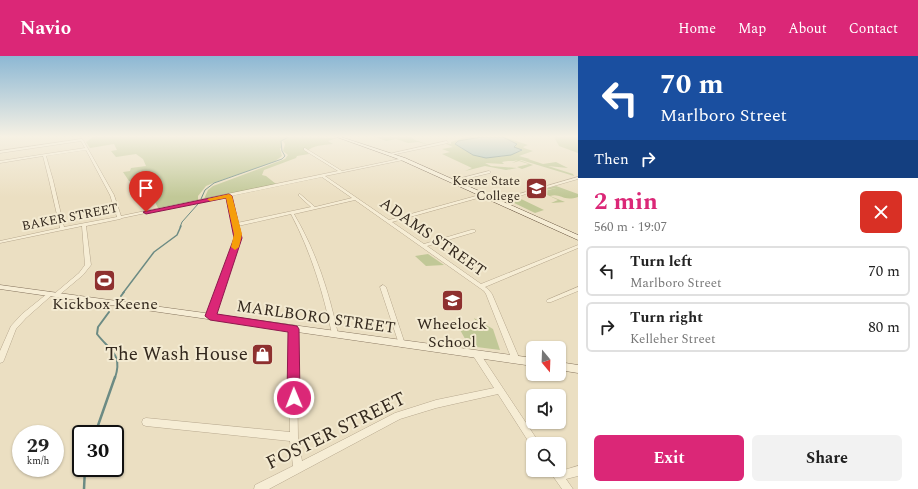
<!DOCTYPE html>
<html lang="en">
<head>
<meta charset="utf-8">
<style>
  :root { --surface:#fff; --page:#f2f2f2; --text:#222; --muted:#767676; --line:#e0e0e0; --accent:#db2777 }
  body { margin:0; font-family:Spectral,serif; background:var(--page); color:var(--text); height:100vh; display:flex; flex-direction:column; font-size:15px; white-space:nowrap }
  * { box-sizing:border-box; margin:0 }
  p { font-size:13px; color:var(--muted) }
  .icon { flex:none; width:22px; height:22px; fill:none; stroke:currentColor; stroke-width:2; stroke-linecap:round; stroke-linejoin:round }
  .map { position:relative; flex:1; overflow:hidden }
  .sheet { display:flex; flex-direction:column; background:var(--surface); width:340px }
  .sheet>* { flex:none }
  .banner { background:#1a4fa0; color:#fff; overflow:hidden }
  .needle { width:26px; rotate:161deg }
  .controls { position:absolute; left:526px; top:285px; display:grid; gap:8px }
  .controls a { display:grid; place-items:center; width:40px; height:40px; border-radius:6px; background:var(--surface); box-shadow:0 1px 3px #0004; font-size:20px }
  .speed { position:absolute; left:12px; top:369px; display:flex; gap:8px; font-size:20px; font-weight:700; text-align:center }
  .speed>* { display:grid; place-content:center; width:52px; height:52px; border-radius:50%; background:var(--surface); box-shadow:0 1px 3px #0004; line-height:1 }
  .speed small { font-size:10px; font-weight:400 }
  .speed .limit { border:2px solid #111; border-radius:6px; background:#fff; color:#111 }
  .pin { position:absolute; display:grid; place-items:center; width:34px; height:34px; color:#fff; margin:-41px -17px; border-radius:50% 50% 50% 0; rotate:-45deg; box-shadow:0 0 4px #0007 }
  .pin .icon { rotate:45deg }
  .me { position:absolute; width:44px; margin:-22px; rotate:359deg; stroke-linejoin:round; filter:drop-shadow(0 0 3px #0008) }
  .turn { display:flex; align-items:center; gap:14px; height:84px; padding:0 16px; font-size:18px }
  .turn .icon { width:52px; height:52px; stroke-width:2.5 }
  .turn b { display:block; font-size:28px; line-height:34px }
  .then { display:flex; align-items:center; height:38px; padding:0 16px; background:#0003; gap:8px; font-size:15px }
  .round { display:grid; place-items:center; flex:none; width:42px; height:42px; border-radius:6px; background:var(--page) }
  .overview { display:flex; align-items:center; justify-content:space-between; height:68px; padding:0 16px }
  h1 { font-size:24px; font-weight:700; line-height:30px; color:var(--accent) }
  .action { display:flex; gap:8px; margin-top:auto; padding:8px 16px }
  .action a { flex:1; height:46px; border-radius:6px; background:var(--accent); color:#fff; font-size:16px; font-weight:700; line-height:46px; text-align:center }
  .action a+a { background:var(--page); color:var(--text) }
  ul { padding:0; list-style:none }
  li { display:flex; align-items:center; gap:12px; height:50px; margin:0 8px 6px; padding:0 8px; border:2px solid var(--line); border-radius:6px }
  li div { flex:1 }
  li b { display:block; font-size:15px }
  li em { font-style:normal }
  header { display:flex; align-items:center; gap:24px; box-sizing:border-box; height:56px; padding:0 20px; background:var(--accent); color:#fff }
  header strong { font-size:19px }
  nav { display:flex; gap:22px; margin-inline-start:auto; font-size:14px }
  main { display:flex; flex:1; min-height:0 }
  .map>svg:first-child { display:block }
  .green { fill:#c1c897 }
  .water { fill:#a4bdb7; stroke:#6c8b84 }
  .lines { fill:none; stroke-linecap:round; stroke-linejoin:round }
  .stream-far3 { stroke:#6c8b84; stroke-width:1 }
  .stream-far2 { stroke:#6c8b84; stroke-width:1.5 }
  .stream-far1 { stroke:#6c8b84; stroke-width:2 }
  .stream { stroke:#6c8b84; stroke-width:2.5 }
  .minor-casing { stroke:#83715b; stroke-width:0.5 }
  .tertiary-casing { stroke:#83715b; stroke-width:1 }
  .secondary-casing { stroke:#65523e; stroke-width:1 }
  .minor { fill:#f6edd5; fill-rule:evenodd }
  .tertiary { fill:#f6edd5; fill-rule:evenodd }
  .secondary { fill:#f6edd5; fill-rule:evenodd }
  .route { fill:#db2777; stroke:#8e194d }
  .slow { fill:#f59e0b }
  .labels { text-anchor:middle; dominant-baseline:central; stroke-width:4; stroke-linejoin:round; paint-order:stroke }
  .far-poi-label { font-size:13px; fill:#34291e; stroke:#f3ead1; text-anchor:end }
  .far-street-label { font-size:13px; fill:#34291e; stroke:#f3ead1 }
  .street-label { font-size:16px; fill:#34291e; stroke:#f3ead1 }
  .poi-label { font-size:16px; fill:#34291e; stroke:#f3ead1 }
  .near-poi-label { font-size:19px; fill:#34291e; stroke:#f3ead1; text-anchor:end }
  .near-street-label { font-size:19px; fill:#34291e; stroke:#f3ead1 }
</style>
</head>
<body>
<header>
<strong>Navio</strong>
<nav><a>Home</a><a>Map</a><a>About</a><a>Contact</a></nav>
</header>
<main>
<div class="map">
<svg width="578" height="433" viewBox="0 0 578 433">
  <rect width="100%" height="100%" fill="#ebdfc2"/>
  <path class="green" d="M93 81H289L281 85 282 90 280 93 282 100 274 106 213 127 206 130 198 140V144L158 152 154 144C146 143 138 142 136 134L149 126 129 125 123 116 130 115 131 112 146 110 143 103 136 98 116 101 111 95 117 94 114 88 90 92 86 86Z
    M290 81 337 82 328 85 333 88C324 89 311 89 307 96L309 98 297 100 296 102 264 114 262 119 266 120 276 128 204 143 208 134 213 130 285 103 288 99 283 95 285 88 283 85Z
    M376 81H411L415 84 429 89 418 86 408 87 396 83 386 85Z
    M466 81H482L456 87 461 92 473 99 500 101 521 95 514 91 517 88 502 81H504L528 89 523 91 524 92 533 95 519 100 530 103H528L543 108 556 106 568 112 548 110 573 118 574 120 521 104H519L533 109 522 113 517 111 529 108 519 105 512 107 518 104C512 106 508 104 502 106L504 108 485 107 491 110 517 112 506 114 485 110 465 115 472 112 442 98 450 96 442 93 453 91 444 87 451 88V86Z
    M554 81H578V97L559 90Z
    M556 130 578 138V141C563 146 561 137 550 140L565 146 551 147 558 144 541 136 556 132 535 136Z
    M519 142 544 154 535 157 510 145Z
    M428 198 444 209 426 210 415 200Z
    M474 262 493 273 500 294 469 290 459 272 479 271Z"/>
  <path class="water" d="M482 81H503L517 88 514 91 522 94 511 99 486 102 473 99 455 88 458 85Z"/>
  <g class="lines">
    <path class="stream-far3" d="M201 143 205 134 214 127 282 103 285 100 282 95 281 85 289 81
      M180 171 182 166 198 148"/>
    <path class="stream-far2" d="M123 237 154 196 177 179 181 170"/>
    <path class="stream-far1" d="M121 240 124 236
      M109 256 98 271 97 278C110 295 123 298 115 322"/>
    <path class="stream" d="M95 378 115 321
      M84 433 85 412"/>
    <defs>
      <path id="minor" d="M82 83 83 84 114 139 121 160 338 115 304 94V92H305L342 115 404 102V104H403L325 120 389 164 483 138H485V140L392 166 424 188 471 174H475V176L427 190 481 228 578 189V192L485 231 488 233 492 238 520 304 519 306 516 307 513 306 512 304 486 238 484 235 355 144 294 158C316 195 329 236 338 278L337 280 335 281 333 280 332 278C323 236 311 196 291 158L238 170 240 182 213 260 212 262H208L207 260 236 182 227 140 122 162 120 163 86 170 91 209 83 219 58 240H54L53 239 54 238 79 217 85 209 82 170 0 187V185L60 172 49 124 43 100 0 107V105L85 92 81 85 0 97V95ZM86 94 110 139 117 161 64 171 53 124 46 100ZM322 121 352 142 315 151 300 138H299V140L311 151 237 167 231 140Z
        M447 85 448 87 391 99 389 98Z
        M489 115 491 116 490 117 452 126 450 125Z
        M578 121V123L498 146 495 145Z
        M383 229 386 231 405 288 404 290 402 291 400 290 399 288 380 231Z
        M578 231V235L551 246H547L546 245 547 244Z
        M50 236 52 237 53 238 52 239 26 262 16 273 4 304 3 306 0 307V295L11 270 22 258 48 237Z
        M291 271H295L296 273 298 381 302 405 395 357 436 344 494 332 472 298 473 296 476 295 479 296 540 388H533V392L532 391 498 338 436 352 400 363 269 433H254L255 429 293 410 290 385 146 370 143 369 142 366 143 363 146 362 290 376V273Z
        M578 410V420L566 423 573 433H562L555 423 549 414H559V413L560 415Z"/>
      <path id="tertiary" d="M0 229 533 302V310L0 233Z
        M559 306 578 309V317L559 314Z"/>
      <path id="secondary" d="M337 81H341L405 102 578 179V184L401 104Z"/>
    </defs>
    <use href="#minor" class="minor-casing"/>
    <use href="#tertiary" class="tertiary-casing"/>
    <use href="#secondary" class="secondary-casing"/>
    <use href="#minor" class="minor"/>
    <use href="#tertiary" class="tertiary"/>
    <use href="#secondary" class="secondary"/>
  </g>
  <linearGradient id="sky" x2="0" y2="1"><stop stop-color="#8db8d4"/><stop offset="0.57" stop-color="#f6f1e4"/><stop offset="1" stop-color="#f6f1e4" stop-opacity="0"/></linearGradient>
  <rect width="578" height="141" fill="url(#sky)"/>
  <path class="route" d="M229 138 232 140 242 182 217 258 297 270 299 273 300 342 299 347 294 348 289 347 287 342 288 276 210 264 205 260 234 182 226 142 146 158 143 156Z"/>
  <path class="slow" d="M229 138 232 140 242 178 239 191 235 194 231 191 234 178 226 142 210 145 207 143Z"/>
  <defs>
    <symbol id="university-square" viewBox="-11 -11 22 22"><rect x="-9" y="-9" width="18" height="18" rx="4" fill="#8e302f" stroke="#f3ead1"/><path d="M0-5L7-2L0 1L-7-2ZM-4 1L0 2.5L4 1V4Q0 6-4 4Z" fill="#fff"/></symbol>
    <symbol id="stadium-square" viewBox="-11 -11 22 22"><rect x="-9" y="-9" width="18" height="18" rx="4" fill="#8e302f" stroke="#f3ead1"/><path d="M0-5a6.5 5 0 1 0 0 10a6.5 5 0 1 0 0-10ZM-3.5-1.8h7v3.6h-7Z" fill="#fff"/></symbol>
    <symbol id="school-square" viewBox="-11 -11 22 22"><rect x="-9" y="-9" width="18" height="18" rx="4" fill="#8e302f" stroke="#f3ead1"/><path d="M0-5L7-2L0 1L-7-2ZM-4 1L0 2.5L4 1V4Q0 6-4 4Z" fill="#fff"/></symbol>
    <symbol id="shop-square" viewBox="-11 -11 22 22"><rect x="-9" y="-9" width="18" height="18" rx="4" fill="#8e302f" stroke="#f3ead1"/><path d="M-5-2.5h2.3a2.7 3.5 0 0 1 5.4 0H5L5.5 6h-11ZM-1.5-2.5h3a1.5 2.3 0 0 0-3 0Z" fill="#fff"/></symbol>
  </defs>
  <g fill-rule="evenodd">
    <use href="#university-square" x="524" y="120" width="25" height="25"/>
    <use href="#stadium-square" x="92" y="212" width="25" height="25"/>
    <use href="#school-square" x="440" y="232" width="25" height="25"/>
    <use href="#shop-square" x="250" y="286" width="25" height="25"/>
  </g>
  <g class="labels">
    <g class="far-poi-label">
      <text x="520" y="125">Keene State<tspan x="520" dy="15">College</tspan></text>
    </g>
    <g class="far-street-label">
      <text transform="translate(70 161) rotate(-11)">BAKER STREET</text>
    </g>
    <g class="street-label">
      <text transform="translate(433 181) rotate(35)">ADAMS STREET</text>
      <text transform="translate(316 261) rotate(8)">MARLBORO STREET</text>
    </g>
    <g class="poi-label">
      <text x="105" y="248">Kickbox Keene</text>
      <text x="452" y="268">Wheelock<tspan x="452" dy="18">School</tspan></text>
    </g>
    <g class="near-poi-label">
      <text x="248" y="298">The Wash House</text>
    </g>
    <g class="near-street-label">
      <text transform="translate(336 375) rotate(-26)">FOSTER STREET</text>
    </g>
  </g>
</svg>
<div class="controls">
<a><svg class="needle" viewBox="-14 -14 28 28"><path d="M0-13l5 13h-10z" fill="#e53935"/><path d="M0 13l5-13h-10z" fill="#767676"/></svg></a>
<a><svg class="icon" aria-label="sound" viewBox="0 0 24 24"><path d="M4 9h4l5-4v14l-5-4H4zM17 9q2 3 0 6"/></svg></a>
<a><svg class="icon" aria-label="search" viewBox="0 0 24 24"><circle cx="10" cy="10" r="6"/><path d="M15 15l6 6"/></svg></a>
</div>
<div class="speed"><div>29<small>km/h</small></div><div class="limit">30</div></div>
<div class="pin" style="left:146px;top:156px;background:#d93025"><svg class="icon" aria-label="arrive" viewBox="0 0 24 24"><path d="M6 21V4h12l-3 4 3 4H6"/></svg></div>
<svg class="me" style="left:294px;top:342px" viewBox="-20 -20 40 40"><circle r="17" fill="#db2777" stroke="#fff" stroke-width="3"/><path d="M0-11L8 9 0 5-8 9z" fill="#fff"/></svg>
</div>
<section class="sheet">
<div class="banner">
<div class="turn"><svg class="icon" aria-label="left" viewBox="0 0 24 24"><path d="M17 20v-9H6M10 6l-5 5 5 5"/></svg><div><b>70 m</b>Marlboro Street</div></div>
<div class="then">Then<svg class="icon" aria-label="right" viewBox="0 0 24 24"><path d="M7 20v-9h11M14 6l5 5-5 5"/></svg></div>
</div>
<div class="overview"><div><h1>2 min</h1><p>560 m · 19:07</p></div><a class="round" style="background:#d93025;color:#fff"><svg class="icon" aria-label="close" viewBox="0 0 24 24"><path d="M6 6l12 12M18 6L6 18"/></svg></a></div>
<ul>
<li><svg class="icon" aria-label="left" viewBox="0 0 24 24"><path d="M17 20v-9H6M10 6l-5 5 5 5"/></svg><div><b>Turn left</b><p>Marlboro Street</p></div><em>70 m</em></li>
<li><svg class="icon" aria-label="right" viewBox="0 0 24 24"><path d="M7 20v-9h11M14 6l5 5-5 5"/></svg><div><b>Turn right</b><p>Kelleher Street</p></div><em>80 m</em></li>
</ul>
<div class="action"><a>Exit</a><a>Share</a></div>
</section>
</main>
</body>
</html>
